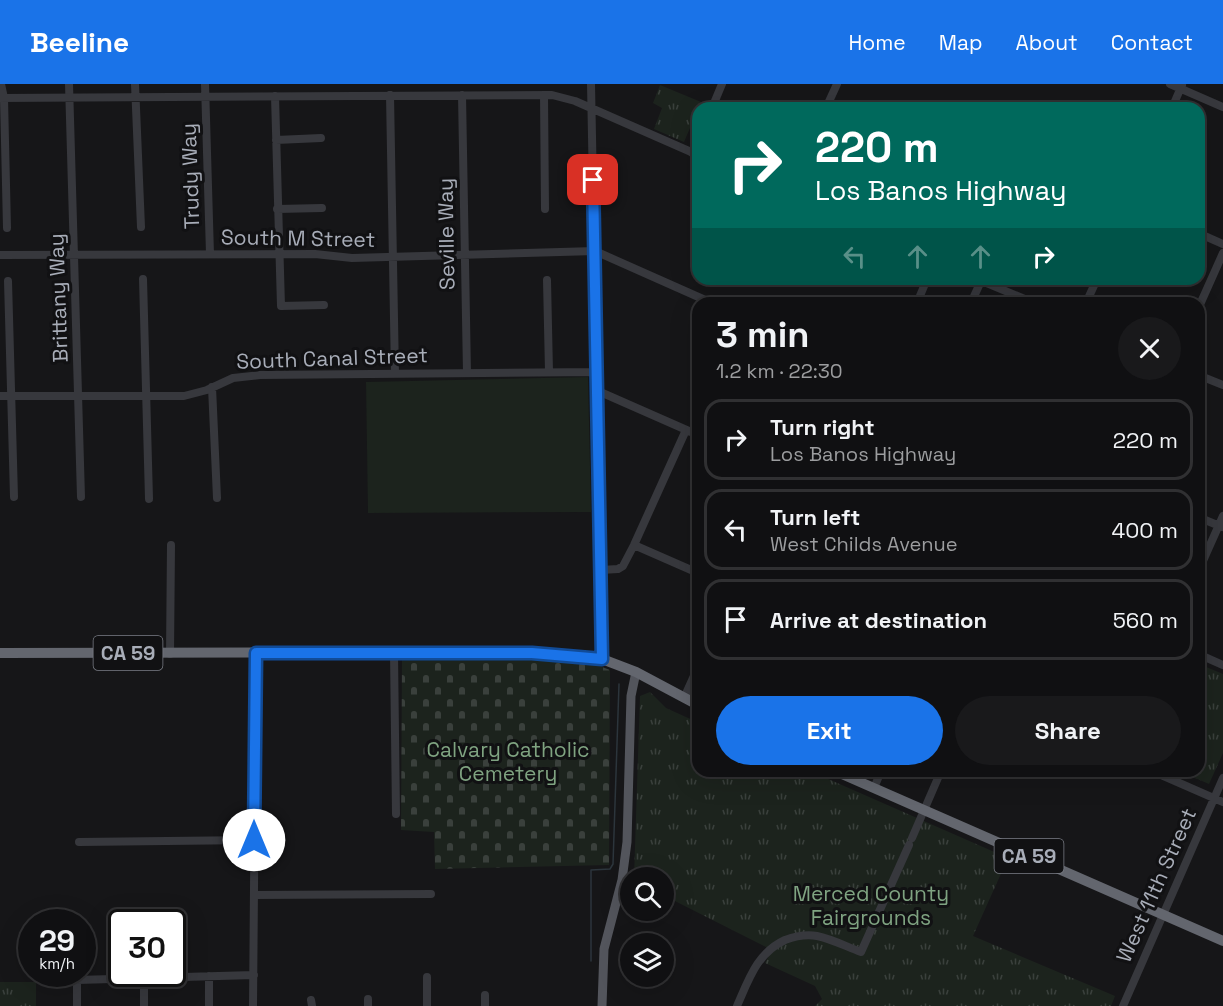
<!DOCTYPE html>
<html lang="en">
<head>
<meta charset="utf-8">
<style>
  :root { --surface:#101012; --page:#19191b; --text:#f1f3f6; --muted:#9c9d9f; --line:#303032; --accent:#1a73e8 }
  body { margin:0; font-family:"Space Grotesk",sans-serif; background:var(--page); color:var(--text); height:100vh; display:flex; flex-direction:column; font-size:22px; white-space:nowrap }
  * { box-sizing:border-box; margin:0 }
  p { font-size:20px; color:var(--muted) }
  .icon { flex:none; width:33px; height:33px; fill:none; stroke:currentColor; stroke-width:2; stroke-linecap:round; stroke-linejoin:round }
  .map { position:relative; flex:1; overflow:hidden }
  .panel { position:absolute; left:692px; top:213px; width:513px; height:480px; display:flex; flex-direction:column; background:var(--surface); border-radius:18px; box-shadow:0 6px 24px #0002,0 0 0 2px var(--line) }
  .panel>* { flex:none }
  .top-card { position:absolute; left:692px; top:18px; width:513px; height:183px; border-radius:18px; box-shadow:0 6px 24px #0002,0 0 0 2px var(--line); background:#00695c; color:#fff; overflow:hidden }
  .controls { position:absolute; left:620px; top:783px; display:grid; gap:12px }
  .controls a { display:grid; place-items:center; width:54px; height:54px; border-radius:50%; background:var(--surface); box-shadow:0 6px 24px #0002,0 0 0 2px var(--line); font-size:30px }
  .speed { position:absolute; left:18px; top:825px; display:flex; gap:12px; font-size:30px; font-weight:700; text-align:center }
  .speed>* { display:grid; place-content:center; width:78px; height:78px; border-radius:50%; background:var(--surface); box-shadow:0 6px 24px #0002,0 0 0 2px var(--line); line-height:1 }
  .speed small { font-size:15px; font-weight:400 }
  .speed .limit { border:3px solid #111; border-radius:9px; background:#fff; color:#111 }
  .pin { position:absolute; display:grid; place-items:center; width:51px; height:51px; color:#fff; margin:-26px; border-radius:12px; box-shadow:0 3px 9px #0006 }
  .me { position:absolute; width:66px; margin:-33px; rotate:0deg; stroke-linejoin:round; filter:drop-shadow(0 0 4px #0008) }
  .turn { display:flex; align-items:center; gap:21px; height:126px; padding:0 24px; font-size:27px }
  .turn .icon { width:78px; height:78px; stroke-width:2.5 }
  .turn b { display:block; font-size:42px; line-height:51px }
  .lanes { display:flex; align-items:center; height:57px; padding:0 24px; background:#0003; justify-content:center; gap:30px; direction:ltr }
  .lanes .off { opacity:.35 }
  .round { display:grid; place-items:center; flex:none; width:63px; height:63px; border-radius:32px; background:var(--page) }
  .overview { display:flex; align-items:center; justify-content:space-between; height:102px; padding:0 24px }
  h1 { font-size:36px; font-weight:700; line-height:45px }
  .button { display:flex; gap:12px; margin-top:auto; padding:12px 24px }
  .button a { flex:1; height:69px; border-radius:36px; background:var(--accent); color:#fff; font-size:24px; font-weight:700; line-height:69px; text-align:center }
  .button a+a { background:var(--page); color:var(--text) }
  ul { padding:0; list-style:none }
  li { display:flex; align-items:center; gap:18px; height:81px; margin:0 12px 9px; padding:0 12px; border:3px solid var(--line); border-radius:18px }
  li div { flex:1 }
  li b { display:block; font-size:22px }
  li em { font-style:normal }
  header { display:flex; align-items:center; gap:36px; box-sizing:border-box; height:84px; padding:0 30px; background:var(--accent); color:#fff }
  header strong { font-size:28px }
  nav { display:flex; gap:33px; margin-inline-start:auto; font-size:21px }
  .map>svg:first-child { display:block }
  .grass { fill:#1c231d }
  .cemetery { fill:url(#cemetery-stones) }
  .park { fill:url(#park-tufts) }
  .lines { fill:none; stroke-linecap:round; stroke-linejoin:round }
  .stream { stroke:#2c353c; stroke-width:1.5 }
  .minor { stroke:#37383d; stroke-width:8 }
  .major { stroke:#53555c; stroke-width:9 }
  .highway { stroke:#63666e; stroke-width:10 }
  .route-casing { stroke:#114b97; stroke-width:15 }
  .route { stroke:#1a73e8; stroke-width:10 }
  .labels { text-anchor:middle; dominant-baseline:central; stroke-width:6; stroke-linejoin:round; paint-order:stroke }
  .shield { fill:#111113; stroke:#7b7e86; stroke-width:1.5 }
  .shield-label { font-size:20px; font-weight:bold; fill:#a8adb8 }
  .street-label { font-size:21px; fill:#a8adb8; stroke:#111113 }
  .park-label { font-size:21px; fill:#7fa381; stroke:#111113 }
</style>
</head>
<body>
<header>
<strong>Beeline</strong>
<nav><a>Home</a><a>Map</a><a>About</a><a>Contact</a></nav>
</header>
<div class="map">
<svg width="1223" height="922" viewBox="0 0 1223 922">
  <defs>
    <pattern id="cemetery-stones" width="16" height="16" patternUnits="userSpaceOnUse" patternTransform="scale(1.5)"><rect width="16" height="16" fill="#1c231d"/><path d="M2 7V4a2 2 0 0 1 4 0v3zM10 15v-3a2 2 0 0 1 4 0v3z" fill="#3a403c"/></pattern>
    <pattern id="park-tufts" width="24" height="20" patternUnits="userSpaceOnUse" patternTransform="scale(1.5)"><rect width="24" height="20" fill="#1c231d"/><path d="M3 7l-1-3M5 7V3M7 7l1-3M15 17l-1-3M17 17v-4M19 17l1-3" fill="none" stroke="#3a403c"/></pattern>
  </defs>
  <rect width="100%" height="100%" fill="#161618"/>
  <path class="grass" d="M588 293 591 428 368 429 366 298Z"/>
  <path class="cemetery" d="M432 575C472 574 512 573 552 576 572 577 591 578 610 586L609 781 435 785 434 748 401 746 402 576Z"/>
  <path class="park" d="M660 1 701 18 684 58 654 45 662 24 653 19Z
    M1199 580 1223 590V669L1209 700 1179 687H1198Z
    M650 608 666 624 697 638 698 687H810L1008 774 973 852 1115 912 1111 922H815L822 915 815 902 765 879 772 866 663 811V794H634L640 612Z
    M0 898H36V922H0Z"/>
  <g class="lines">
    <path class="stream" d="M591 877V786L610 785 613 780 619 600"/>
    <path class="minor" d="M1 0 4 14 7 144
      M69 0 81 413
      M135 0 141 143
      M205 0 210 170
      M591 0 602 575
      M1170 0 1223 23
      M390 11 395 290
      M462 11 467 289
      M544 11 545 125
      M275 12 281 222 324 221
      M0 14 552 11 575 17 698 71
      M712 24 722 0
      M826 24 837 0
      M1172 24 1182 1
      M276 56 321 54
      M692 69 698 57
      M277 125 322 124
      M1198 149 1223 160
      M0 171 315 170 352 174 595 167 712 219
      M143 195 149 415
      M977 195 1034 219
      M547 196 549 288
      M8 197 14 413
      M917 219 927 195
      M971 219 981 197
      M1086 219 1097 195
      M1198 225 1223 169
      M1198 291 1223 301
      M212 303 217 414
      M598 307 698 351
      M0 312H184L207 306 233 294 260 291 597 288
      M1198 433 1222 443
      M634 461 698 489
      M601 486 618 485 623 482 634 461 686 346
      M1198 488 1223 432
      M394 569 396 730
      M170 570 171 461
      M1198 570 1223 581
      M684 614 698 583
      M1152 687 1223 718
      M874 704 881 687
      M912 754 941 687
      M79 758 254 756
      M254 811 431 810
      M427 893V922
      M485 911V922
      M368 915V922
      M311 916 312 922
      M77 922V896L254 891
      M144 922V893
      M209 922V892
      M253 922 256 569
      M737 922C749 895 757 869 785 856 796 852 805 850 817 852 832 855 847 863 861 868L909 761
      M1123 922 1223 694"/>
    <path class="major" d="M602 922 604 865 622 796 627 758 631 612 636 588"/>
    <path class="highway" d="M0 569 487 568 579 572 602 575 636 588 698 621
      M835 687 1223 857"/>
  </g>
  <g class="lines">
    <defs>
      <path id="route" d="M254 756 256 569H532L602 575 593 96"/>
    </defs>
    <use href="#route" class="route-casing"/>
    <use href="#route" class="route"/>
  </g>
  <g class="labels">
    <g class="shield">
      <rect x="93.5" y="552" width="69" height="34" rx="4.5"/>
      <rect x="994.5" y="755" width="69" height="34" rx="4.5"/>
    </g>
    <g class="shield-label">
      <text x="128" y="569">CA 59</text>
      <text x="1029" y="772">CA 59</text>
    </g>
    <g class="street-label">
      <text transform="translate(190 92) rotate(-92)">Trudy Way</text>
      <text transform="translate(446 150) rotate(-91)">Seville Way</text>
      <text transform="translate(298 154) rotate(1)">South M Street</text>
      <text transform="translate(58 214) rotate(-92)">Brittany Way</text>
      <text transform="translate(332 274) rotate(-2)">South Canal Street</text>
      <text transform="translate(1156 801) rotate(-66)">West 11th Street</text>
    </g>
    <g class="park-label">
      <text x="508" y="665">Calvary Catholic<tspan x="508" dy="24">Cemetery</tspan></text>
      <text x="871" y="809">Merced County<tspan x="871" dy="24">Fairgrounds</tspan></text>
    </g>
  </g>
</svg>
<div class="controls">
<a><svg class="icon" aria-label="search" viewBox="0 0 24 24"><circle cx="10" cy="10" r="6"/><path d="M15 15l6 6"/></svg></a>
<a><svg class="icon" aria-label="layers" viewBox="0 0 24 24"><path d="M12 4l9 5-9 5-9-5zM3 14l9 5 9-5"/></svg></a>
</div>
<div class="speed"><div>29<small>km/h</small></div><div class="limit">30</div></div>
<div class="pin" style="left:593px;top:96px;background:#d93025"><svg class="icon" aria-label="arrive" viewBox="0 0 24 24"><path d="M6 21V4h12l-3 4 3 4H6"/></svg></div>
<svg class="me" style="left:254px;top:756px" viewBox="-20 -20 40 40"><circle r="19" fill="#fff"/><path d="M0-13L10 11 0 6-10 11z" fill="#1a73e8"/></svg>
<div class="top-card">
<div class="turn"><svg class="icon" aria-label="right" viewBox="0 0 24 24"><path d="M7 20v-9h11M14 6l5 5-5 5"/></svg><div><b>220 m</b>Los Banos Highway</div></div>
<div class="lanes"><svg class="icon off" aria-label="left" viewBox="0 0 24 24"><path d="M17 20v-9H6M10 6l-5 5 5 5"/></svg><svg class="icon off" aria-label="ahead" viewBox="0 0 24 24"><path d="M12 20V5M6 11l6-6 6 6"/></svg><svg class="icon off" aria-label="ahead" viewBox="0 0 24 24"><path d="M12 20V5M6 11l6-6 6 6"/></svg><svg class="icon" aria-label="right" viewBox="0 0 24 24"><path d="M7 20v-9h11M14 6l5 5-5 5"/></svg></div>
</div>
<section class="panel">
<div class="overview"><div><h1>3 min</h1><p>1.2 km · 22:30</p></div><a class="round"><svg class="icon" aria-label="close" viewBox="0 0 24 24"><path d="M6 6l12 12M18 6L6 18"/></svg></a></div>
<ul>
<li><svg class="icon" aria-label="right" viewBox="0 0 24 24"><path d="M7 20v-9h11M14 6l5 5-5 5"/></svg><div><b>Turn right</b><p>Los Banos Highway</p></div><em>220 m</em></li>
<li><svg class="icon" aria-label="left" viewBox="0 0 24 24"><path d="M17 20v-9H6M10 6l-5 5 5 5"/></svg><div><b>Turn left</b><p>West Childs Avenue</p></div><em>400 m</em></li>
<li><svg class="icon" aria-label="arrive" viewBox="0 0 24 24"><path d="M6 21V4h12l-3 4 3 4H6"/></svg><div><b>Arrive at destination</b></div><em>560 m</em></li>
</ul>
<div class="button"><a>Exit</a><a>Share</a></div>
</section>
</div>
</body>
</html>
